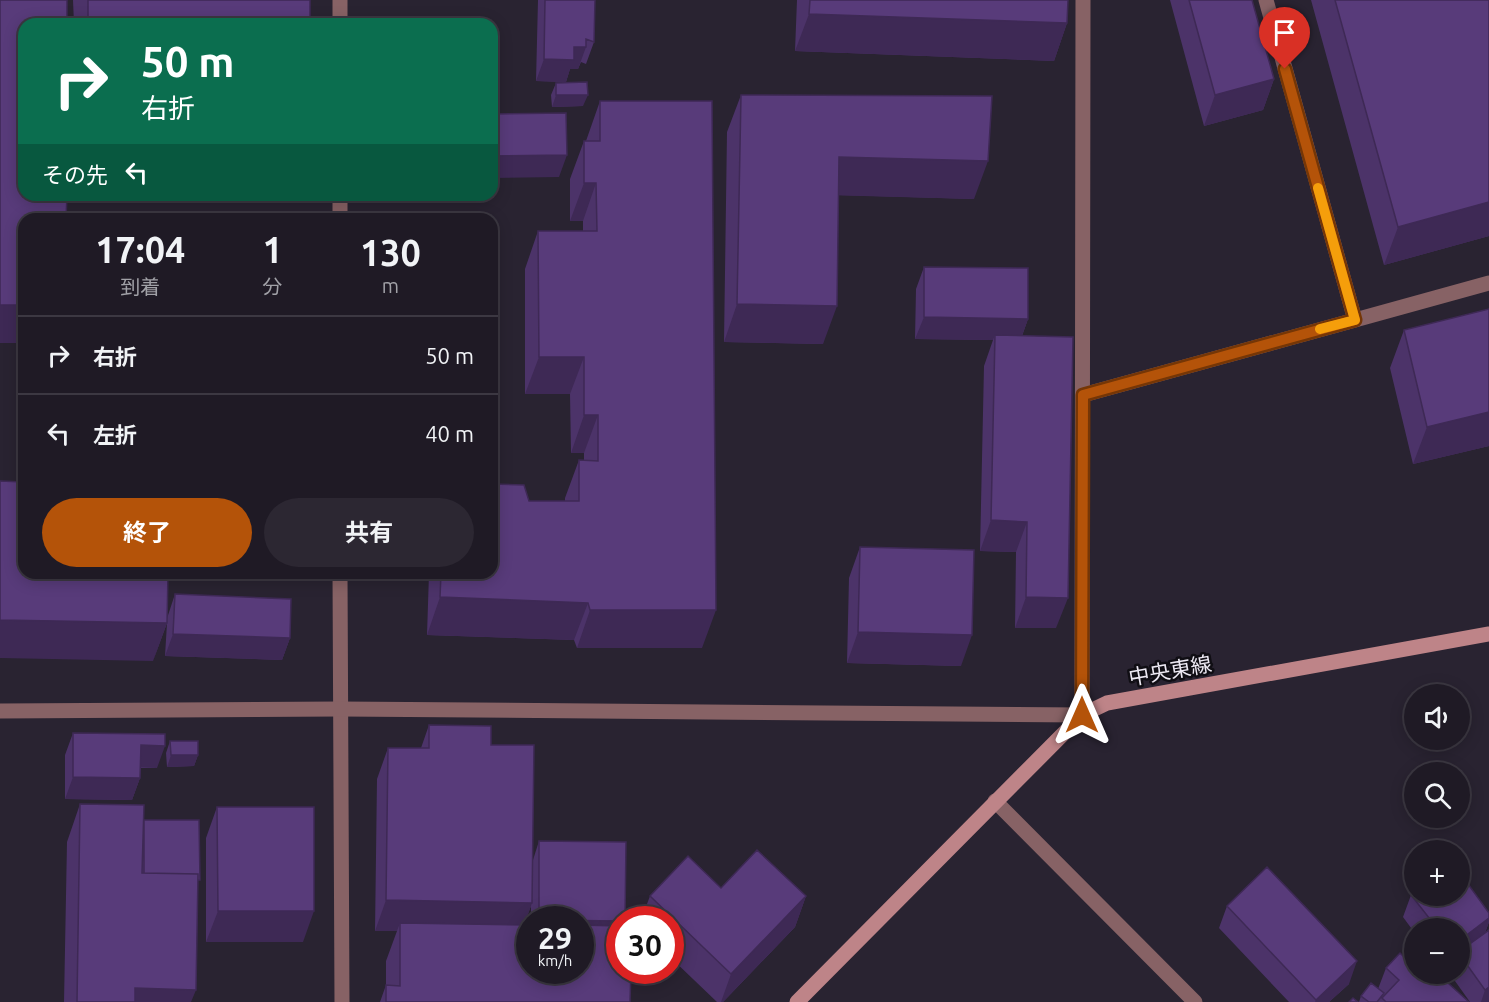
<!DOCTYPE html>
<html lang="ja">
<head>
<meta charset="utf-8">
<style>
  :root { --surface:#1f1a25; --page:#2c2732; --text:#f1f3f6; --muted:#a1a1a7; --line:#3c3842; --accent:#b45309 }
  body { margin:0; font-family:Ubuntu,"Noto Sans JP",sans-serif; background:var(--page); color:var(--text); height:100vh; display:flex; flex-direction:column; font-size:22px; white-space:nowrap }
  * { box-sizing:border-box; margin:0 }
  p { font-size:20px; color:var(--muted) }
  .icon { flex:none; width:33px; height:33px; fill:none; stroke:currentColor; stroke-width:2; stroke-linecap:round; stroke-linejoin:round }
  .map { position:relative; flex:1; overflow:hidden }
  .sheet { position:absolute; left:18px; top:213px; width:480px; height:366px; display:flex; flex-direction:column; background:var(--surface); border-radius:18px; box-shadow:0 3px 15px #0003,0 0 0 2px var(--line) }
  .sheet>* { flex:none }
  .guide { position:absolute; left:18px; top:18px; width:480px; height:183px; border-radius:18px; box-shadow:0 3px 15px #0003,0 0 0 2px var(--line); background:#0b6e4f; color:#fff; overflow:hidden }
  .controls { position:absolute; left:1404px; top:684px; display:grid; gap:12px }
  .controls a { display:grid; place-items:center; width:66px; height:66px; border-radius:50%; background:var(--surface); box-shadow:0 3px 15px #0003,0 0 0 2px var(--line); font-size:30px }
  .speed { position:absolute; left:516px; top:906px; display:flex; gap:12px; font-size:30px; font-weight:700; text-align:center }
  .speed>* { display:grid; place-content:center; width:78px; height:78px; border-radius:50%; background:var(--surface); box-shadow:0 3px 15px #0003,0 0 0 2px var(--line); line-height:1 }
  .speed small { font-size:15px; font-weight:400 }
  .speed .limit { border:9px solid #d22; background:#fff; color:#111 }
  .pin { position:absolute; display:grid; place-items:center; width:51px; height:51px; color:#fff; margin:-62px -26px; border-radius:50% 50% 50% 0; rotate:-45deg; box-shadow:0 0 6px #0007 }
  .pin .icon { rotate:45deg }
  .me { position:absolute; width:66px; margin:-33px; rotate:0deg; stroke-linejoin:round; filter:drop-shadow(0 0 4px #0008) }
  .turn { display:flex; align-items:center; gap:21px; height:126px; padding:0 24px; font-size:27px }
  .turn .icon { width:78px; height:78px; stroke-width:2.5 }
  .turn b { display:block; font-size:42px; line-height:51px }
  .then { display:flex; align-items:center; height:57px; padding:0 24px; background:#0003; gap:12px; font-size:22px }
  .eta { display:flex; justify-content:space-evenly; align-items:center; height:102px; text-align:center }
  .eta b { font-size:36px; font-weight:700; line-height:42px }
  .primary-button { display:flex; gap:12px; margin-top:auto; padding:12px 24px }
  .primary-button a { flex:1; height:69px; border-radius:36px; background:var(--accent); color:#fff; font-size:24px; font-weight:700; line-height:69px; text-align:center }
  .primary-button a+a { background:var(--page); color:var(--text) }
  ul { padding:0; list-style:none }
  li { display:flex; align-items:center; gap:18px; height:78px; padding:0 24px; border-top:2px solid var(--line) }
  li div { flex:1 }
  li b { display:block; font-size:22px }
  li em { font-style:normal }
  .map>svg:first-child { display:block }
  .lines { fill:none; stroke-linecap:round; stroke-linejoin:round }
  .service { stroke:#876265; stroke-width:15 }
  .minor { stroke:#876265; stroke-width:15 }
  .tertiary { stroke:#876265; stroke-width:15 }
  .secondary { stroke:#be8488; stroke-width:15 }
  .wall { fill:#4c3369; fill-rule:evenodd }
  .shaded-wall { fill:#3e2955 }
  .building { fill:#583b7a; stroke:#3e2955; stroke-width:1.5 }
  .route-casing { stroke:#753606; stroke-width:15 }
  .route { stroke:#b45309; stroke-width:10 }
  .slow { stroke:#f59e0b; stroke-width:10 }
  .labels { text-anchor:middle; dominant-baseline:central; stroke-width:5; stroke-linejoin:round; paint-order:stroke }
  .street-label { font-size:21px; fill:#ede9f3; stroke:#100e14 }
</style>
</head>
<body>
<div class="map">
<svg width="1489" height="1002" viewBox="0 0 1489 1002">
  <rect width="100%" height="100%" fill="#292331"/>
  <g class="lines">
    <path class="service" d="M1266 0 1355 320
      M1083 395 1489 283"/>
    <path class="minor" d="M340 0V24
      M340 195V219
      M340 573 342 1002
      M1082 715 1083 0
      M995 801 1195 1002"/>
    <path class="tertiary" d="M0 711 340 709 1082 715"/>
    <path class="secondary" d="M797 1002 1082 715 1107 703 1489 634"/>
  </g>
  <path class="wall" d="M73 0H310V24H74Z
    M538 0H595L594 42 586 64 581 62 578 69H570L566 82 536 81Z
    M797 0H1068L1067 23 1054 61 795 51Z
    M1170 0H1252L1274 79 1263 110 1204 126Z
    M1311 0H1489V236L1384 265Z
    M556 83 583 106 552 107 551 95Z
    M741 95 974 199 839 195 823 344 724 342 727 132Z
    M600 101 702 648H577L574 640 427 635 429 573H492L529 501H565V498L579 460 584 461V453H571L570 394H525V269L538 231H583V221H570V179L584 141H586Z
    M924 267 1028 319 1022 336 1056 628H1015L1016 552 980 551 984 366 993 340 915 339 916 289Z
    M1489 309V446L1413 464 1390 368 1404 330Z
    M860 547 961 666 847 663 849 578Z
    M175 594 290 638 282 660 165 656 167 623 153 661Z
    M429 725 491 745 533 860 539 841 620 920 630 1002H380L386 985V961L397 931H375L377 779 388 748H421ZM531 906V920H580L530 970 524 924Z
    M73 733 157 768H140V778L132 800 65 799V755Z
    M170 741 198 755 194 766 167 767 166 753Z
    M80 804 143 822 198 886 191 1002H64L67 842Z
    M217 807 303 942H206V838Z
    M721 888 806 896 795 927 723 1002H717L670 957V920H641L650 896Z
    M1411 895 1489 913V922L1485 933 1489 1002H1470L1450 974H1460V928H1414V932L1403 917Z
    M1227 906 1349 984 1329 1002H1289L1219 928Z
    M1413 966 1469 1002H1359L1361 996 1378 989 1386 968Z"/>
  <path class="shaded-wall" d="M809 14 1067 23 1054 61 795 51Z
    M574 47H586L578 69H570L566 82 536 81 544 59Z
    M1274 79 1263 110 1204 126 1215 95Z
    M556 95H588L583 106 552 107Z
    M567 155 559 177 492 178V156Z
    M839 157 988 161 974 199 825 195Z
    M584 183H596L583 221H570Z
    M1489 202V236L1384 265 1398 227Z
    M737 304 837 306 823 344 724 342Z
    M0 305H24V343H0Z
    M924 317 1028 319 1020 341 995 335 993 340 915 339Z
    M539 357H584L570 394H525Z
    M1489 412V446L1413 464 1427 427Z
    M584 415H598L584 453H571Z
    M991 520 1027 522 1016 552 980 551Z
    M440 597 588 603 574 640 427 635Z
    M1026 597 1068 598 1056 628H1015Z
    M590 610H716L702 648H577Z
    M0 620 167 623 153 661 0 658Z
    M858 632 972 635 961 666 847 663Z
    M173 634 290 638 282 660 165 656Z
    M141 745 165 746 157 768 133 767Z
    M171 755H198L194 766 167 767Z
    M73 777 140 778 132 800 65 799Z
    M806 896 795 927 723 1002H721L731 974Z
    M386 900 532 903 521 934 400 923 397 931H375Z
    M218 911H314L303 942H206Z
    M1489 918V922L1483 938 1460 955V940Z
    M580 920 620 921V936L580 943Z
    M1357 961 1349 984 1329 1002H1315L1316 1000Z
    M1489 987V1002H1481L1485 990Z
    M135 988 196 990 191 1002H130Z"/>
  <path class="building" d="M0 0H67V24H24V195H67L66 219H24V305H0Z
    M88 0H310V24H88Z
    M545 0H595L594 42 586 39V47H574V60L544 59Z
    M810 0H1068L1067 23 809 14Z
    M1189 0H1252L1274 79 1215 95Z
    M1335 0H1489V202L1398 227Z
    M492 78 495 79V108H492Z
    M587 82 588 95H556V83Z
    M741 95 992 96 988 161 839 157 837 306 737 304Z
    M600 101H712L716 610H590L588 603 440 597 441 573H492V484L524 485 529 501H579V460L598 461V415H584V357H539L538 231H597L596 183H584V141H600Z
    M566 113 567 155 492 156V114Z
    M924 267 1028 268V319L924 317Z
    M1489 309V412L1427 427 1404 330Z
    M995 335 1073 337 1068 598 1026 597 1027 522 991 520Z
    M0 481 24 482V573H168L167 623 0 620Z
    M860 547 974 550 972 635 858 632Z
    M175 594 291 599 290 638 173 634Z
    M429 725 491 726V745H534L532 903 386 900 388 748H429Z
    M73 733 165 734V746L141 745 140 778 73 777Z
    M170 741H198V755H171Z
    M80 804 144 805 142 873 198 874 196 990 135 988V1002H77Z
    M217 807H314V911H218Z
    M144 820H199L200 880H198V874L144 873Z
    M539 841 626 842 625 920H620V921L539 920Z
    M757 850 806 896 731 974 650 896 688 856 721 888Z
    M1267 867 1357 961 1316 1000 1227 906Z
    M1460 873 1489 913V918L1460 940V928H1437L1411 895 1414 893V896H1460Z
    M400 923 530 925V970H580V925L620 926V970H631L630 1002H386V985L400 986Z
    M1489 930V987L1485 990 1460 955V951Z
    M1400 953 1413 966 1414 964V974H1438L1469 1002H1386L1382 998 1399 980 1386 968Z
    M1371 983 1384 993 1377 1002H1369L1361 996Z
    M1353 998 1358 1002H1349Z"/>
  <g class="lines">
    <defs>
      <path id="route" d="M1082 715 1083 395 1355 320 1285 69"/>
    </defs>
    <use href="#route" class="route-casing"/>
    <use href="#route" class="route"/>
    <path class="slow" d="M1318 188 1355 320 1320 329"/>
  </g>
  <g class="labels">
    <g class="street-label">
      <text transform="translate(1170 670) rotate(-10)">中央東線</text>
    </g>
  </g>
</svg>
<div class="controls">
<a><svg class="icon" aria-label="sound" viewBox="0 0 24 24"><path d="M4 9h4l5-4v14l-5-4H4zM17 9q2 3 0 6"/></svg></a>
<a><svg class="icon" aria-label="search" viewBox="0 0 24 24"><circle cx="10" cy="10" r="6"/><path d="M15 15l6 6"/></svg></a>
<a>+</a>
<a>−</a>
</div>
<div class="speed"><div>29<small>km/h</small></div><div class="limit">30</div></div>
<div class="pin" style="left:1285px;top:69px;background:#d93025"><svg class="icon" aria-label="arrive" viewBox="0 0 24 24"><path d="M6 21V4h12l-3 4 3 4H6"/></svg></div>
<svg class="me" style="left:1082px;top:715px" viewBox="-20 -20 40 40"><path d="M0-17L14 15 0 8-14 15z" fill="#b45309" stroke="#fff" stroke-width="4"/></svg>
<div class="guide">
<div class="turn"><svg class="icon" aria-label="right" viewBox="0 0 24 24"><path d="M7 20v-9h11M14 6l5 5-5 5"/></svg><div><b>50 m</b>右折</div></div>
<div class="then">その先<svg class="icon" aria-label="left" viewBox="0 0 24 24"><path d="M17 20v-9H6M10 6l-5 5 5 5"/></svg></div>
</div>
<section class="sheet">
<div class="eta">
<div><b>17:04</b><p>到着</p></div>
<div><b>1</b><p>分</p></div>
<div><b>130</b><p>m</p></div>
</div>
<ul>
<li><svg class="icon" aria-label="right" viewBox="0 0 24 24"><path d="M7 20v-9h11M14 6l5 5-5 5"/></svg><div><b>右折</b></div><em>50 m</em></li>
<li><svg class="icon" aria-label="left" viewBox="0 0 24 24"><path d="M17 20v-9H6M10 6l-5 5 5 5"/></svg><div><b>左折</b></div><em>40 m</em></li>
</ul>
<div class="primary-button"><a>終了</a><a>共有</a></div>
</section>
</div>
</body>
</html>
